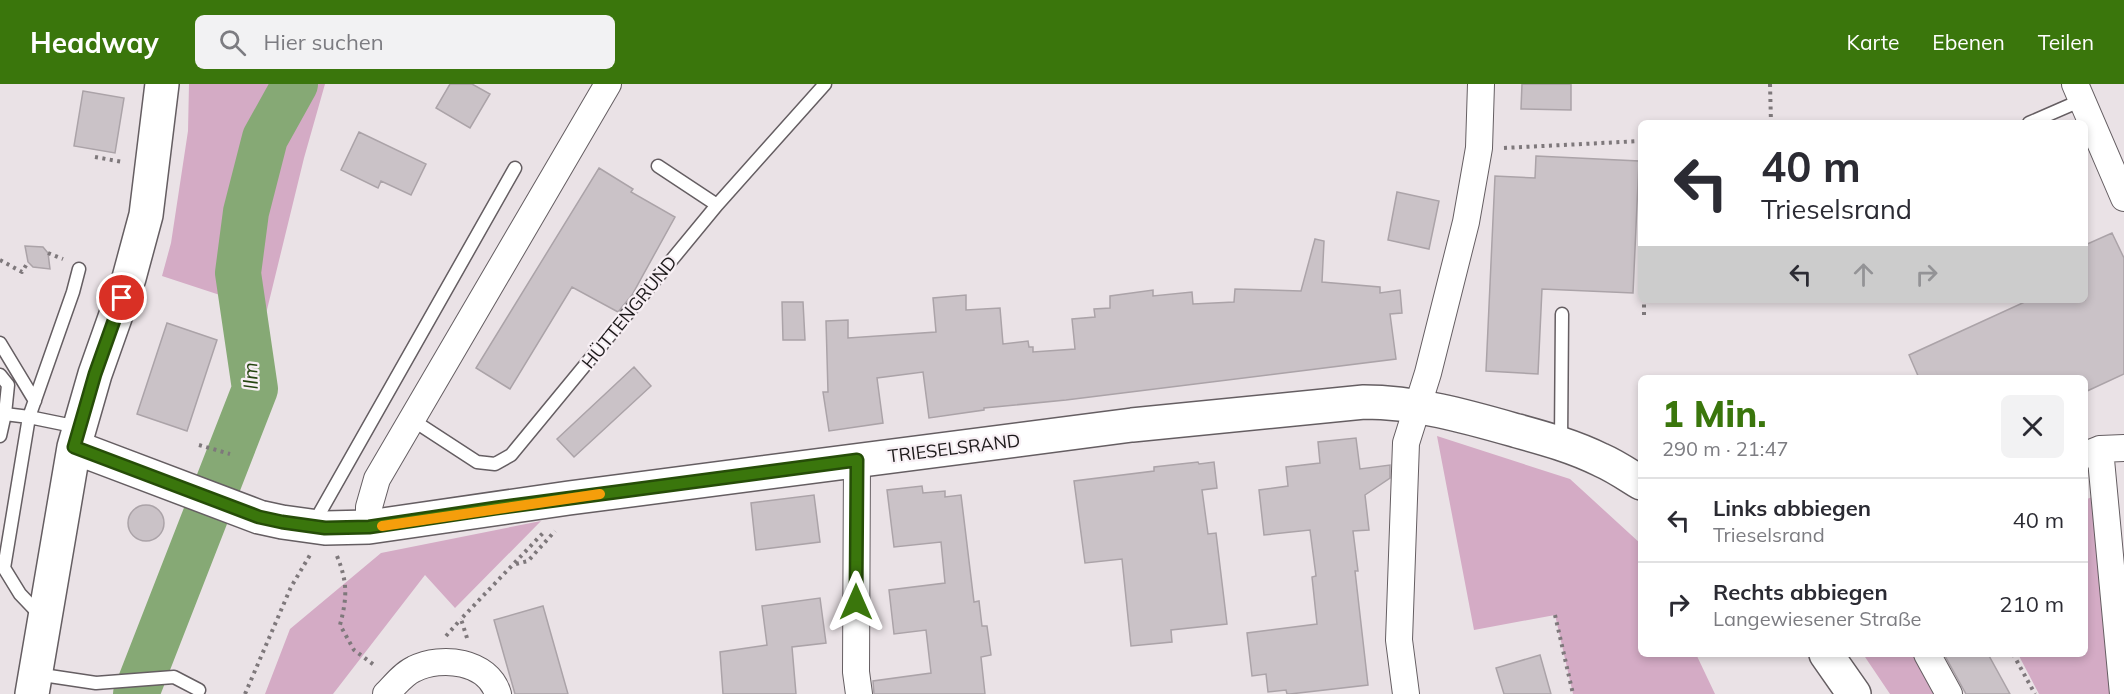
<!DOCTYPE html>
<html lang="de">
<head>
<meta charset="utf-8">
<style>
  :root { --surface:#fff; --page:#f2f2f3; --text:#2b2b33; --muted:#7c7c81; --line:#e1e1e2; --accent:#3a760c }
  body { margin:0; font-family:Mulish,sans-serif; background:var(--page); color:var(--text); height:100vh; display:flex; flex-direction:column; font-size:22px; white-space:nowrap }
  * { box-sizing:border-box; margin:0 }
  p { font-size:20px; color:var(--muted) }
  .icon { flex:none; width:33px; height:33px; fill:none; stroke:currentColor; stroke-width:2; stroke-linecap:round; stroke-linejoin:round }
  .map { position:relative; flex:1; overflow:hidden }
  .panel { position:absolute; left:1638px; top:291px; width:450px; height:282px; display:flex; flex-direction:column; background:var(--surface); border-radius:9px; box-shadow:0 3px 9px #0003 }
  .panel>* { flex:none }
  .top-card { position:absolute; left:1638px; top:36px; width:450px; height:183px; border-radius:9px; box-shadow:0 3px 9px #0003; background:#fff; color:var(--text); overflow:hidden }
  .pin { position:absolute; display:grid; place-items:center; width:51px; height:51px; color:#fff; margin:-26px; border:3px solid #fff; border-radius:50%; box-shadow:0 2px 6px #0007 }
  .me { position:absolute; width:66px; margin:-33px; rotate:0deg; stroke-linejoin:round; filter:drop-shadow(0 0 4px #0008) }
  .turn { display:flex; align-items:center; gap:21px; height:126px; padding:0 24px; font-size:27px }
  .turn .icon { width:78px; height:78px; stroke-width:2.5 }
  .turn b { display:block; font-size:42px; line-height:51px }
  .lanes { display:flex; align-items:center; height:57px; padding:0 24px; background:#0003; justify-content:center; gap:30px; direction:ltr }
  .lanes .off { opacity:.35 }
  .round { display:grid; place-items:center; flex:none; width:63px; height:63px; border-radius:9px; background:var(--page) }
  .summary { display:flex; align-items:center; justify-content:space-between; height:102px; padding:0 24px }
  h1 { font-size:36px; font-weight:800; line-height:45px; color:var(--accent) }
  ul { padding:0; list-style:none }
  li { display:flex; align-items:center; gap:18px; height:84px; padding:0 24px; border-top:2px solid var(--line) }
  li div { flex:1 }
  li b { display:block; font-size:22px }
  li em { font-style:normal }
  header { display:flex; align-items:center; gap:36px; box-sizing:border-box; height:84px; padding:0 30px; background:var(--accent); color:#fff }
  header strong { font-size:28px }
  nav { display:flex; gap:33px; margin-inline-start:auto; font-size:21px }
  .search { width:420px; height:54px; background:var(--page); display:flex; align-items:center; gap:15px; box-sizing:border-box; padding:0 21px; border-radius:9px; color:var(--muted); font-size:22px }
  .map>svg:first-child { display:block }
  .green { fill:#d4abc5 }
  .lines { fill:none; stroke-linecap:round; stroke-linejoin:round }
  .river { stroke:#86a975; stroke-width:46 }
  .building { fill:#cac2c7; stroke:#aba3a8; stroke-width:1.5 }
  .lane-casing { stroke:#655e62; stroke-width:15 }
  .street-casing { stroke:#655e62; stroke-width:28 }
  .secondary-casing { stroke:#655e62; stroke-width:36 }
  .path { stroke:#7e787b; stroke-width:4; stroke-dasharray:3 4.5; stroke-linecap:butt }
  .lane { stroke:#fff; stroke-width:12 }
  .street { stroke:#fff; stroke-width:26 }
  .secondary { stroke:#fff; stroke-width:33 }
  .route-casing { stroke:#264d08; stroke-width:15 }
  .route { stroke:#3a760c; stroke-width:10 }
  .slow { stroke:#f59e0b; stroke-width:10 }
  .labels { text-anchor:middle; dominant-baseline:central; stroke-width:4.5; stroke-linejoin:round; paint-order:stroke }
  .street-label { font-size:18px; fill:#1c191a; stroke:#f7eff4 }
  .water-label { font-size:20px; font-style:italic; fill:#24450f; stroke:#f7eff4 }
</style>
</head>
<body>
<header>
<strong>Headway</strong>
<div class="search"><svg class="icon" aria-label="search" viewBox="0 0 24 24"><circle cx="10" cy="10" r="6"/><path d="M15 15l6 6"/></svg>Hier suchen</div>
<nav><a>Karte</a><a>Ebenen</a><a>Teilen</a></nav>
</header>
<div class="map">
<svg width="2124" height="610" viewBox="0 0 2124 610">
  <rect width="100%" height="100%" fill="#eae2e6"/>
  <path class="green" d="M189 0H325L304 74 264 238 229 214 162 192 171 159 188 47Z
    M1437 352 1570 395 1641 460V570H1696L1715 610H1573L1555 531 1474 546Z
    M2101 409 2119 610H2039L2018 570H2085V416Z
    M541 437 455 524 425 491 333 610H265L290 545 381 469Z
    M1863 570H1919L1941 610H1890Z"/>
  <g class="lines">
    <path class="river" d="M136 610 255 305 238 189 246 128 265 54 295 0"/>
  </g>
  <path class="building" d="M450 0H472L490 10 470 44 436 24Z
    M1522 0H1571V26L1521 25Z
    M83 7 124 14 115 69 74 62Z
    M359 48 426 80 411 111 381 97 378 104 341 86Z
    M1536 72 1639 77 1633 209 1542 205 1538 290 1486 287 1495 92 1535 94Z
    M599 84 633 105 631 108 675 133 632 211 618 228 572 203 510 305 476 284Z
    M1397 108 1439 117 1429 165 1388 156Z
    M2112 149 2124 174V290L2085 308V294H1919L1909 271 2029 216H2085V161Z
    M1315 155 1324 157 1322 198 1380 203V209L1400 206 1402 229 1390 230 1396 275 1066 316 984 324V326L929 334 923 288 877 294 883 339 829 347 823 308H828L826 237 848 236V254L936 248 933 214 966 211V226L1000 224 1003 260 1028 257 1029 263H1033V268L1075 265 1072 235 1095 233 1094 225 1110 224V212L1153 206V212L1192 208 1193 220 1234 218 1235 205 1301 207Z
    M25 162 43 163 48 169 50 185 33 183 28 178Z
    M782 218H803L805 256H783Z
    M167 239 217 256 187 347 137 330Z
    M634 283 651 302 574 373 557 355Z
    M1356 354 1360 385 1390 381V394L1365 411 1369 446 1353 447 1358 487H1355L1368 601 1290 610H1287L1286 606 1268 608 1266 590 1252 592 1247 549 1317 540 1312 493 1316 492 1310 446 1264 451 1259 406 1288 402 1286 383 1320 379 1318 358Z
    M1198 378 1199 380 1214 378 1217 404 1202 406 1208 450 1216 449 1227 540 1171 546 1172 558 1131 562 1122 475 1085 479 1074 397 1154 387V383Z
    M922 402 923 409 945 407V413L961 411 974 518 979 517 982 542H987L991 571 981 573 985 610H874L873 597 931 589 926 546 894 550 889 506 945 499 941 458 894 463 887 406Z
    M814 411 820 458 756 466 751 419Z
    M128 439a18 18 0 1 1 36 0a18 18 0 1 1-36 0Z
    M820 514 826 559 792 563 796 610H723L720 568 767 561 762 522Z
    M543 522 568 610H515L494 536Z
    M1944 570H1988L2010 610H1966Z
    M1540 571 1551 610H1504L1496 584Z"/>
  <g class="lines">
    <defs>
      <path id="lane" d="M2029 39 2082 16
        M658 82 717 121
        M0 259 35 317
        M0 291 8 301 5 330 0 352
        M5 330 29 333 73 208 79 185
        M411 335 477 378 495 380 511 371 717 121 825 0
        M1561 358 1562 230
        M314 439 515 84
        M41 532 20 510 4 484 29 333 78 343
        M36 590 96 599 174 593 199 606"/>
      <path id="street" d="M2075 0 2124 114
        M2100 365 2123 610
        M2085 371 2100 365 2124 364
        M857 376 856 588 859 610
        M369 443V423L377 395 608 0
        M1927 570 1949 610
        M386 610C394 602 403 590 414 585 442 571 488 577 498 610
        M1406 610 1399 556 1406 359 1428 289 1466 138 1479 64 1481 0"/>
      <path id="secondary" d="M74 363 259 433 282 438 325 444 369 443 569 414 1132 341 1364 318C1415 318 1465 332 1514 346 1543 354 1573 362 1601 376 1615 382 1628 391 1641 399
        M1826 570 1854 610
        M32 610 74 363 95 290 129 194 146 131 162 0"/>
    </defs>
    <use href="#lane" class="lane-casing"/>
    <use href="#street" class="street-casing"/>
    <use href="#secondary" class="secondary-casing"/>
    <path class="path" d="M1770 0 1771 39
      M1504 64 1641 57
      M95 73 123 78
      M48 169 63 175
      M0 176 22 188 28 178
      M1644 231V216
      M199 361 230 370
      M337 472C348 499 347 514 340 541L354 566 374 581
      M516 480 528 477 555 447
      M1555 531 1573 610
      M446 552 461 535
      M467 554 461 535 543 449
      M2013 570 2035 610
      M245 610 291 503 310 471"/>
    <use href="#lane" class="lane"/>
    <use href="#street" class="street"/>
    <use href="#secondary" class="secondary"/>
  </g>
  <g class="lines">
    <defs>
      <path id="route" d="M122 214 95 290 74 363 259 433 282 438 325 444 369 443 496 424 857 376 856 518"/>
    </defs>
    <use href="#route" class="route-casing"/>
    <use href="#route" class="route"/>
    <path class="slow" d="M382 442 600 410"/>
  </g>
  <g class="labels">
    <g class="street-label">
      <text transform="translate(629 228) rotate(-51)">HÜTTENGRUND</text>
      <text transform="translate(954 364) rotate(-7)">TRIESELSRAND</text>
    </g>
    <g class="water-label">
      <text transform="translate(250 292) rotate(-91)">Ilm</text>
    </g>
  </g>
</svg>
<div class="pin" style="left:122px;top:214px;background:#d93025"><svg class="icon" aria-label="arrive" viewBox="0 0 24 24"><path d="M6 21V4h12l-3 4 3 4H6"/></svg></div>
<svg class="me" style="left:856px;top:518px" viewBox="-20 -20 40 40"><path d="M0-17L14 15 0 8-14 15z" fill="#3a760c" stroke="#fff" stroke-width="4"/></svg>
<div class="top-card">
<div class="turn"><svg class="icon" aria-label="left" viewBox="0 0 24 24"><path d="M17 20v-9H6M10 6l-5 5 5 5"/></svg><div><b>40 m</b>Trieselsrand</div></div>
<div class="lanes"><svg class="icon" aria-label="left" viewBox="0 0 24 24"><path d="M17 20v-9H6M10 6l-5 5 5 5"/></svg><svg class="icon off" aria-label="ahead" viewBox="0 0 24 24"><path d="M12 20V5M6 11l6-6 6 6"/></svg><svg class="icon off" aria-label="right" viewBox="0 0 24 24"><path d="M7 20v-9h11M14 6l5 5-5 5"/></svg></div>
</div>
<section class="panel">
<div class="summary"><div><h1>1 Min.</h1><p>290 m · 21:47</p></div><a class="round"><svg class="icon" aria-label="close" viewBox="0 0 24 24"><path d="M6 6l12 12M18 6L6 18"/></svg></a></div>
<ul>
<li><svg class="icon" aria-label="left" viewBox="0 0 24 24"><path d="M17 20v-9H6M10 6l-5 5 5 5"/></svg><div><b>Links abbiegen</b><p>Trieselsrand</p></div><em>40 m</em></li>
<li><svg class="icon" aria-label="right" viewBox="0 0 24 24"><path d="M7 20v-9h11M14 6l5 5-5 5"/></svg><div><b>Rechts abbiegen</b><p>Langewiesener Straße</p></div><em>210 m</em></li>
</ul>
</section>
</div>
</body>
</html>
